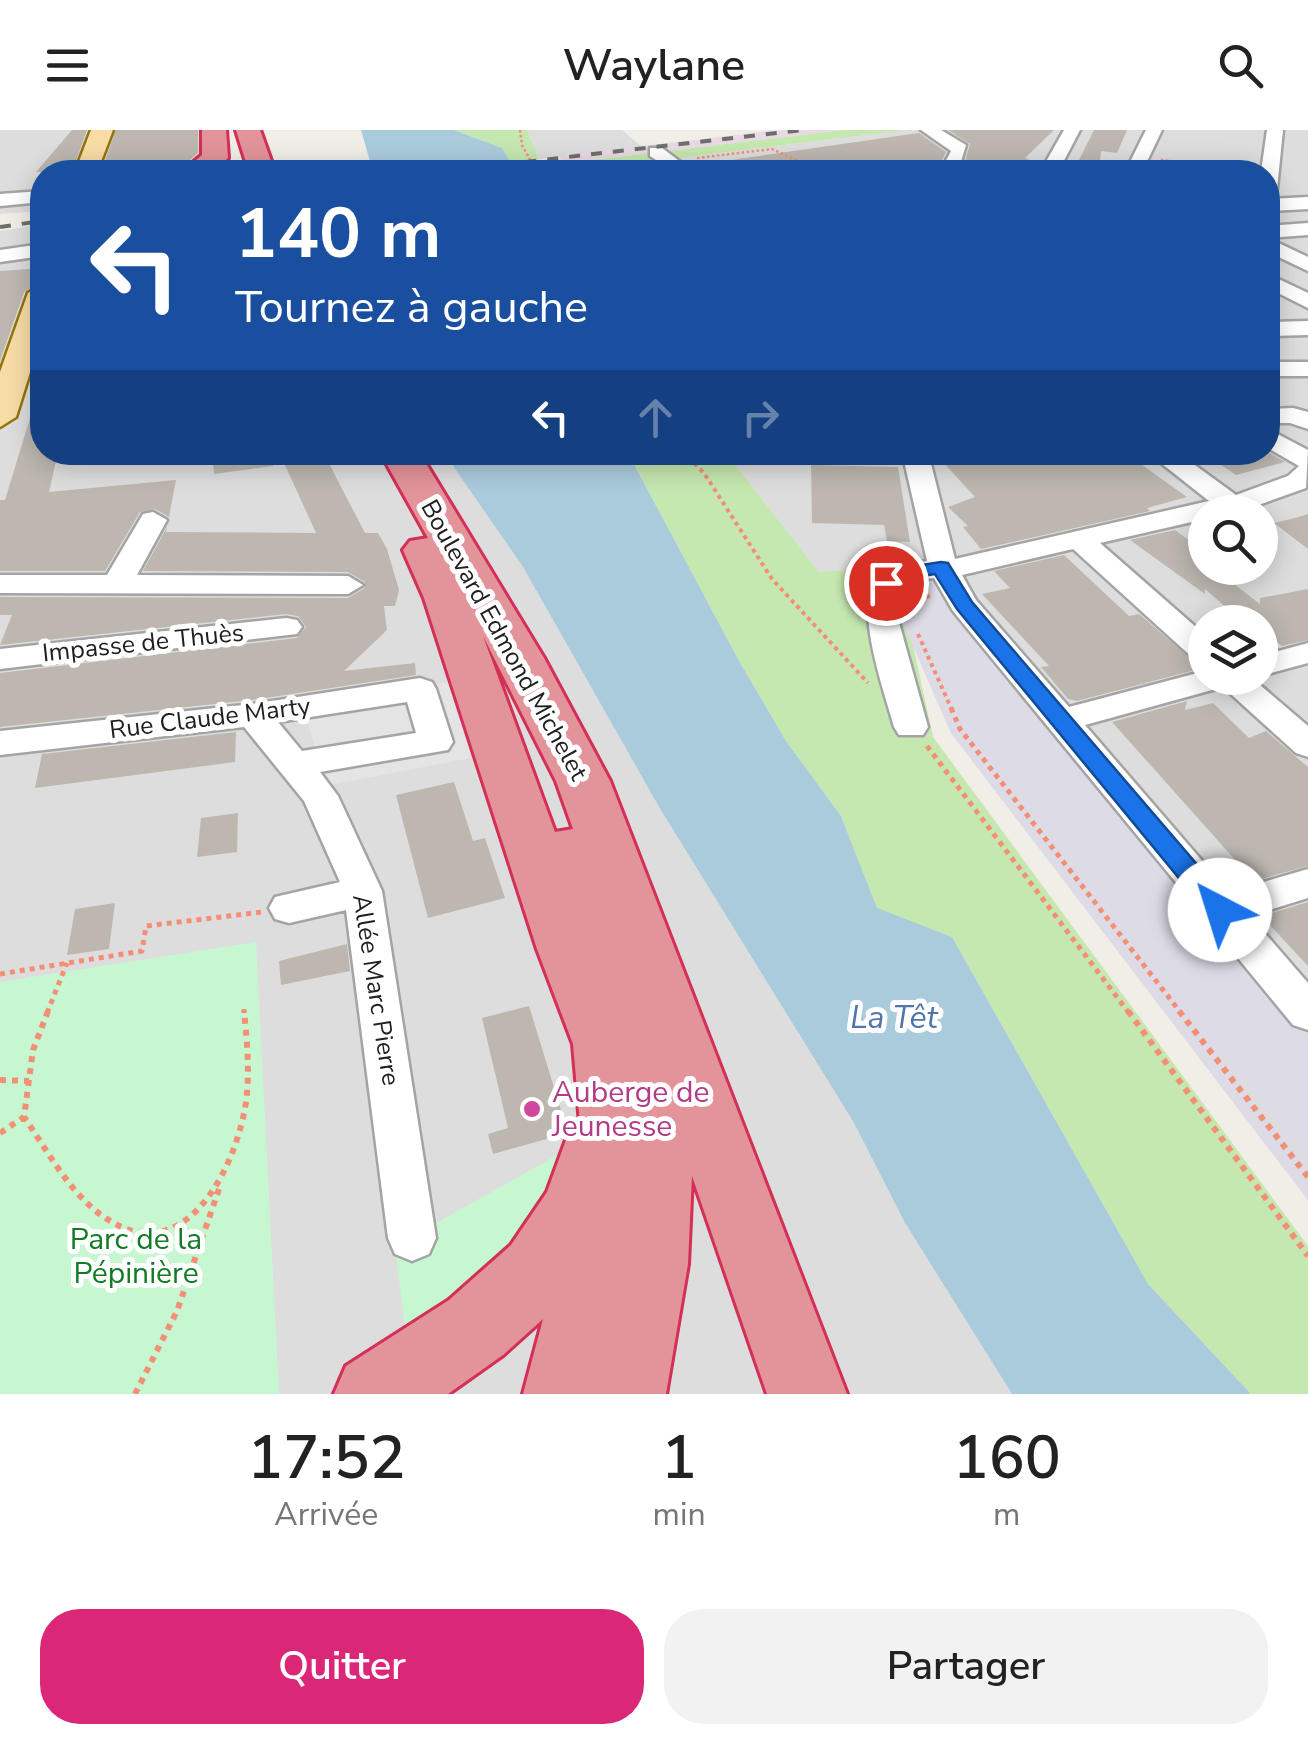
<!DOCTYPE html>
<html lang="fr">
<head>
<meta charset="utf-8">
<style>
  :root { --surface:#fff; --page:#f2f2f2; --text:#222; --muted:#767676; --accent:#db2777 }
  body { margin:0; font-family:"Nunito Sans",sans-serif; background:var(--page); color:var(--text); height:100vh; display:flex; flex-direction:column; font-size:38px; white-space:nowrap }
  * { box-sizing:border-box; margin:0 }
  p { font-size:32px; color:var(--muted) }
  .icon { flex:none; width:55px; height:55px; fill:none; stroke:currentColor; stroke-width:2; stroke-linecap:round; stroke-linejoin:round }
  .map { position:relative; height:1264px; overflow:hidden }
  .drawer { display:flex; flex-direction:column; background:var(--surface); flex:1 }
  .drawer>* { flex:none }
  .hud { position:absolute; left:30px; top:30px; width:1250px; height:305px; border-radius:40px; box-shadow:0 5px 25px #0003; background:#1a4fa0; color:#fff; overflow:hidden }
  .tools { position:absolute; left:1188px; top:365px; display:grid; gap:20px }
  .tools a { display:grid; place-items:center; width:90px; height:90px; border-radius:50%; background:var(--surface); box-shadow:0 5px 25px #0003; font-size:50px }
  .pin { position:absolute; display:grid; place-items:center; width:85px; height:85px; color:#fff; margin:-42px; border:5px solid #fff; border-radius:50%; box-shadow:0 2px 10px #0007 }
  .me { position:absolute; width:110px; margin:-55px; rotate:320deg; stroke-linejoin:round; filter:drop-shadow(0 0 8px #0008) }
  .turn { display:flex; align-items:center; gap:35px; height:210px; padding:0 40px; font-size:45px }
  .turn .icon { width:130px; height:130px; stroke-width:2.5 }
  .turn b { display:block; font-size:70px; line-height:85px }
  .lanes { display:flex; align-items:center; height:95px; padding:0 40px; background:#0003; justify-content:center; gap:50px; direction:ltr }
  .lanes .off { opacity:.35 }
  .eta { display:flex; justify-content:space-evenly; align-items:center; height:170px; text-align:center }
  .eta b { font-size:60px; font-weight:600; line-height:70px }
  .cta { display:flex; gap:20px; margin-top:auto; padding:20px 40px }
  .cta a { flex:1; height:115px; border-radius:40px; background:var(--accent); color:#fff; font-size:40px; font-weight:600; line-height:115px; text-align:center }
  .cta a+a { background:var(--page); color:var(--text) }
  header { display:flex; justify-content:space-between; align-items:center; height:130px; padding:0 40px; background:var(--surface); font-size:45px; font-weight:600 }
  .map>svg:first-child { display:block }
  .residential { fill:#dedddd; fill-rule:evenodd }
  .industrial { fill:#e9d9e4 }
  .grass { fill:#c5e7b0 }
  .park { fill:#c7f7d0 }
  .parking { fill:#e4e4e4 }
  .plaza { fill:#dcdbe6 }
  .water { fill:#aacbdb }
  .building { fill:#bdb7b0 }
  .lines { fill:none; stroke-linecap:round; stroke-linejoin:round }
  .minor-casing { stroke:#a4a4a4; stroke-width:5 }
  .major-casing { stroke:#947408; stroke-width:5 }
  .highway-casing { stroke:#d32f57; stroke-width:6 }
  .path-far3 { stroke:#f38f75; stroke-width:2.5; stroke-dasharray:2.5 2.5; stroke-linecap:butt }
  .path-far2 { stroke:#f38f75; stroke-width:4; stroke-dasharray:4 4; stroke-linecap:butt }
  .path-far1 { stroke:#f38f75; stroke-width:5; stroke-dasharray:5 5; stroke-linecap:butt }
  .path { stroke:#f38f75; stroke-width:6; stroke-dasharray:6 6; stroke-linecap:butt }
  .minor { fill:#fff; fill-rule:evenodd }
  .major { fill:#f7dca5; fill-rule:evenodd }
  .highway { fill:#e3939a; fill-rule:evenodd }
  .rail { stroke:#6e6e6e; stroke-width:4; stroke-dasharray:11 11; stroke-linecap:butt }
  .path-bridge { stroke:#f38f75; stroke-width:2.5; stroke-dasharray:2.5 2.5; stroke-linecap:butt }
  .route { fill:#1a73e8; stroke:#114b97; stroke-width:2.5 }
  .hotel-dot { fill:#d1479c; stroke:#fff; stroke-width:4 }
  .labels { text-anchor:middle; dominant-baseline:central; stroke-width:10; stroke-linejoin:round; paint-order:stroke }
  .street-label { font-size:25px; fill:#202020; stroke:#fff }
  .near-hotel-label { font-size:30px; fill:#b23c85; stroke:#fff; text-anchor:start }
  .near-park-label { font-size:30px; fill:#117b25; stroke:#fff }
  .near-water-label { font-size:32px; font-style:italic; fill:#5075ac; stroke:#fff }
</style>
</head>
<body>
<header><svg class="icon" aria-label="menu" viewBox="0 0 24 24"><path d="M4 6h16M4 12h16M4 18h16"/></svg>Waylane<svg class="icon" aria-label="search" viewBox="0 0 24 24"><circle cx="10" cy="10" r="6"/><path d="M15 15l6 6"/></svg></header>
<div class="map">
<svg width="1308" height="1264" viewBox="0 0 1308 1264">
  <rect width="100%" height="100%" fill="#f0eee7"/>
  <path class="residential" d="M0 0H210L207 35 205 42H42V81L0 84Z
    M527 0H622L642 17 539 29Z
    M907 0H1308V1070L951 603 886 453 819 442 726 323 1268 322V42H678L662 30ZM1205 382H1260V438H1205ZM1205 492H1260V548H1205Z
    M42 94V322L444 323 523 437 659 677 854 993 905 1093 1012 1264H0V101Z"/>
  <path class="industrial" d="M780 0H844L564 33 558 26Z"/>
  <path class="grass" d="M454 0H527L539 29 510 32 502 18Z
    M844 0H907L663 30 678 42 514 39Z
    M628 323H726L819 442 879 439 913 515 933 607 1308 1116V1264H1251L1148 1154 952 807 877 779 841 686 786 611 738 529Z"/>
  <path class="park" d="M256 812 279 1264H0V852Z
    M563 1022 557 1072 408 1224 395 1116Z"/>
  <path class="parking" d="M452 552 471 628 325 656 302 571Z"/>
  <path class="plaza" d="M922 434 951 477 1308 896V1031L1217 916 1214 918 1308 1038V1070L951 603 879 439Z"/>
  <path class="water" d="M361 0H454L502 18 516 42 452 39 373 42Z
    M444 323H628L738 529 786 611 841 686 877 778 952 807 1148 1154 1251 1264H1012L905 1093 854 993 659 677 523 437Z"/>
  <path class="building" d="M72 0H87L72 42H36Z
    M116 0H198V23L185 34 157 40 101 42Z
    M948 0H1054L1025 28 1040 34 1036 42H962L970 14Z
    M1094 0H1127L1117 23 1101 21 1099 42H1073Z
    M919 3 946 22 936 42H732L731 30Z
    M42 138V151L24 162 0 231V141Z
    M37 265 42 266V322H58L49 362 176 350 169 387 155 379 140 382 105 441H0V370H5Z
    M212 322H273V336L214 344Z
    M279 322H323L365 403H378L387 419 399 460 395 476H384L387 500 344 541 415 533 416 545 252 570 0 597V543L297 508 306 497 298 486 286 484 0 515 12 485H0V467L348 468 365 458V452L348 442 143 441 167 397 166 402 316 403Z
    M975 322H1124L1187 367 1147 378 1150 381 981 419 963 397 968 396 948 377 975 367 941 330Z
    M1202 322H1268L1285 332 1236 345Z
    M811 335 898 337 910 412 887 411 884 395 812 393Z
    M1308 384V419L1274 393 1295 388Z
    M1175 400 1190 411 1205 407V438H1213L1260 474V468L1308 459V510L1282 516 1260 498V492H1243L1205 459V464L1130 410Z
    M1064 425 1129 486 1139 484 1197 534 1195 540 1077 571 1068 569 1041 537 1049 536 982 464 1010 458 994 441Z
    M1187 571 1185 580 1213 573 1249 608 1266 601 1308 637V736L1254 751 1112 592Z
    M236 602 235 632 35 658 42 624Z
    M454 652 473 711 485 708 505 768 428 788 396 665Z
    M238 683 237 722 197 727 201 688Z
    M1308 772V836L1268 793V784Z
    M115 773 109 819 67 825 75 779Z
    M347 814 350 841 281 855 279 831Z
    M529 876 568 1003 493 1024 488 1004 508 998 482 888Z"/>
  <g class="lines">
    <defs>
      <path id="minor" d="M921 0H941L966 15 958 42H940L951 21Z
        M1064 0H1080L1058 42H1040Z
        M1146 0H1162L1143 40H1131L1128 36Z
        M1267 0H1283L1277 59 1268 64V42H1261Z
        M650 18H662L694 42H674L650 26Z
        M42 61V72L0 76V64Z
        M1308 67V79L1268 81V69Z
        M1308 93V105L1268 108V96Z
        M1268 108 1308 127V141L1268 122Z
        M42 114V126L0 132V120Z
        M1268 144 1308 163V178L1268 158Z
        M1308 191V205L1268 206V192Z
        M1268 232H1308V246H1268Z
        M1293 278 1308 282V299L1290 293H1268V279Z
        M1268 299 1308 320 1306 358 1250 378 1205 382V389L1100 413 1205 505V532L1194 529 1073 419 962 445 976 470 1069 577 1205 541V548H1252L1308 596V627L1296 623 1223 557 1085 595 1229 762 1308 739V768L1250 786 1308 853V900L1293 895 953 481 934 448 905 452 895 478 928 597 923 605H899L894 597C885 562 844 456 888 437 899 432 915 433 927 431L902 322H928L955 429 1209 371 1147 322H1177L1236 365 1288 346 1299 336 1268 318Z
        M153 382 167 390 137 445 348 446 363 455 348 464 0 463V445H107L143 384Z
        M286 488 297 490 302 497 297 504 0 539V519Z
        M1308 513V533L1260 546V526Z
        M420 548 432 552 436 559 453 612 448 620 320 642 338 666 382 761 436 1108 429 1124 412 1131 395 1124 388 1108 346 780 289 793 275 789 269 778 275 767 340 752 304 671 244 597 0 625V601L253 574ZM407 572 416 603 302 621 278 592Z"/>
      <path id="major" d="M91 0H113L97 42H75Z
        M42 155V204L16 287 0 297V242L28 163Z"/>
      <path id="highway" d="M202 0H226L228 28 212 42H182L202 25Z
        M236 0H260L275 42H249Z
        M380 322H419L544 528 610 651 847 1264H767L692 1046 688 1134 666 1264H523L543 1189 503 1225 448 1264H334L346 1236 449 1170 511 1115 547 1062 566 1010 581 1005 573 914 537 819 424 468 403 420 410 411 428 408ZM483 506 556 651 573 699 555 702Z"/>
    </defs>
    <use href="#minor" class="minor-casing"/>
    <use href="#major" class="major-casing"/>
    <use href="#highway" class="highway-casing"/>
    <path class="path-far3" d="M520 0 522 15 537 42
      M697 28 772 19 803 33 820 34
      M1161 30 1250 40
      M563 32 570 39
      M536 40 563 42
      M563 42 643 32"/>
    <path class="path-far2" d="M683 322 704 343 772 449 868 553
      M911 484 917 472 931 465
      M918 504 952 580"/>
    <path class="path-far1" d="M951 578 960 599 1181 883
      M927 616 1129 883
      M0 844 142 821 146 796 262 782
      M244 879V883
      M47 883 67 833"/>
    <path class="path" d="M48 881 33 920 24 987C49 1023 73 1070 112 1092 188 1137 237 1034 246 972 250 942 247 911 244 881
      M1128 881 1308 1126
      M1179 881 1308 1047
      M0 950 29 951
      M0 1003 24 987
      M135 1264 177 1181 219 1059"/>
    <use href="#minor" class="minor"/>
    <use href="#major" class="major"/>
    <use href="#highway" class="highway"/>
    <path class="rail" d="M438 42 802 0
      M0 97 42 91"/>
    <path class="path-bridge" d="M473 42 563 32"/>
  </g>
  <path class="route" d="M941 432 948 433 972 472 1230 773 1233 780 1230 787H1211L957 479 935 444 902 449 886 459 876 453 890 440Z"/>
  <circle class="hotel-dot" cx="532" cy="979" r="10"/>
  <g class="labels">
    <g class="street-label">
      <text transform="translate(504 510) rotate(61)">Boulevard Edmond Michelet</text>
      <text transform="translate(143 513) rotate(-6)">Impasse de Thuès</text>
      <text transform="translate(210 588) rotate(-7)">Rue Claude Marty</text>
      <text transform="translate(376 860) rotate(81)">Allée Marc Pierre</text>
    </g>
    <g class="near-hotel-label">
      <text x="552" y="962">Auberge de<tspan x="552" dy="34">Jeunesse</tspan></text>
    </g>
    <g class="near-park-label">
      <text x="136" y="1109">Parc de la<tspan x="136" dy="34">Pépinière</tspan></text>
    </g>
    <g class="near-water-label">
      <text x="894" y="887">La Têt</text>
    </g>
  </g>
</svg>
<div class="tools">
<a><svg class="icon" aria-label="search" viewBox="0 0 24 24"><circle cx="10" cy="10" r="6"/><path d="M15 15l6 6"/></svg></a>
<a><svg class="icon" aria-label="layers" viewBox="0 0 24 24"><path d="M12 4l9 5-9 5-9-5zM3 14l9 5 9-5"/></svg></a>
</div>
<div class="pin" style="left:886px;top:453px;background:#d93025"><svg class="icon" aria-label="arrive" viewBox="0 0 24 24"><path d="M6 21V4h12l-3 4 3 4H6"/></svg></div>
<svg class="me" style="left:1220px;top:780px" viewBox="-20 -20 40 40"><circle r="19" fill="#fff"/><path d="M0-13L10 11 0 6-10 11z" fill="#1a73e8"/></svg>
<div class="hud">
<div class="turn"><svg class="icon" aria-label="left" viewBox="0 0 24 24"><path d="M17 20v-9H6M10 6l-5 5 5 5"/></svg><div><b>140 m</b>Tournez à gauche</div></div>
<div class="lanes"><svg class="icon" aria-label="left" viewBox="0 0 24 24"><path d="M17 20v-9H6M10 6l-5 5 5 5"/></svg><svg class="icon off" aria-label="ahead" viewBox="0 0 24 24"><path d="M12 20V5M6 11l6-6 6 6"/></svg><svg class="icon off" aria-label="right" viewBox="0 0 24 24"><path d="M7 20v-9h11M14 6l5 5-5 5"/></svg></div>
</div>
</div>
<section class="drawer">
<div class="eta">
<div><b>17:52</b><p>Arrivée</p></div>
<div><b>1</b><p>min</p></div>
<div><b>160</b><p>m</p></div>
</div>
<div class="cta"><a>Quitter</a><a>Partager</a></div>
</section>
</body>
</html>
